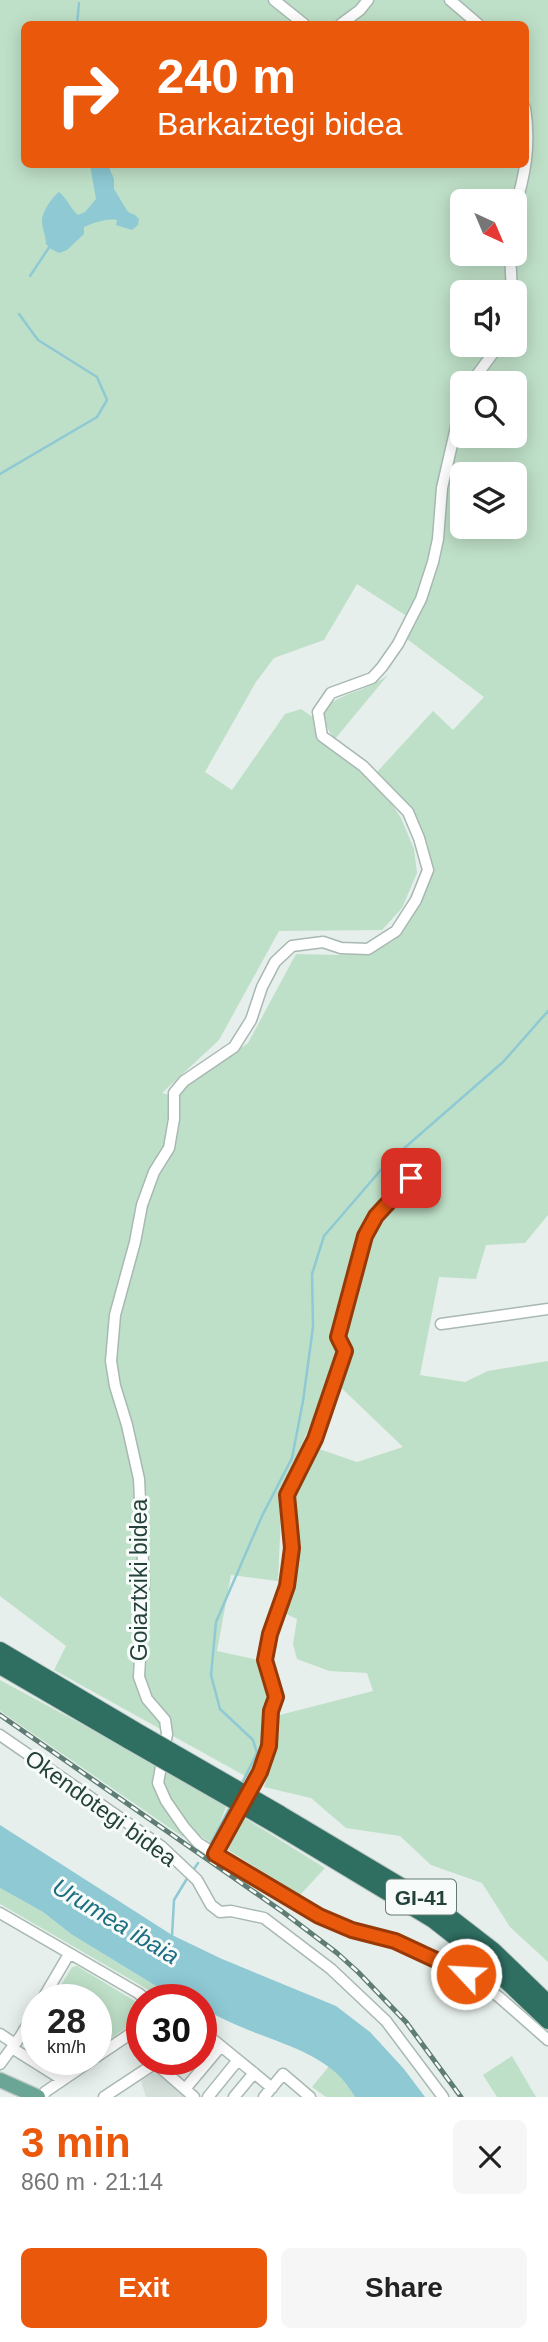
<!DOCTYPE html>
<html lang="en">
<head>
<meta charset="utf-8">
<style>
  :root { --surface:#fff; --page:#f6f6f6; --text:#222; --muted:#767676; --accent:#ea580c }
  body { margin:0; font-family:Helvetica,sans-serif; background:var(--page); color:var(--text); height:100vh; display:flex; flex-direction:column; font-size:26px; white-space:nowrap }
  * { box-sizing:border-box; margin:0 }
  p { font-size:23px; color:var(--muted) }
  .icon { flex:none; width:38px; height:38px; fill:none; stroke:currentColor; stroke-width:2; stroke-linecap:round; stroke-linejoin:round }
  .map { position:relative; height:2097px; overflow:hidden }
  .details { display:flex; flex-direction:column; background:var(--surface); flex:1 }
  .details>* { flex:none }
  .banner { position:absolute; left:21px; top:21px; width:508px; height:147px; border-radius:10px; box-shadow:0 4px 18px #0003; background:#ea580c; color:#fff; overflow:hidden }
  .needle { width:46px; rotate:136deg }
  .buttons { position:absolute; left:450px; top:189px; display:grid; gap:14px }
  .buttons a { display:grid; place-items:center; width:77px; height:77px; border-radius:10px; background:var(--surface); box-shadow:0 4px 18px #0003; font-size:35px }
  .speed { position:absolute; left:21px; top:1984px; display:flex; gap:14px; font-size:35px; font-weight:700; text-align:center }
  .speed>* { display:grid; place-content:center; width:91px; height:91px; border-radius:50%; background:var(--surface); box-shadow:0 4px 18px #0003; line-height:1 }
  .speed small { font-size:18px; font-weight:400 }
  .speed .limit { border:10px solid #d22; background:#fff; color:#111 }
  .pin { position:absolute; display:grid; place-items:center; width:60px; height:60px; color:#fff; margin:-30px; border-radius:14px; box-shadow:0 4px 10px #0006 }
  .me { position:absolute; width:77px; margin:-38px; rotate:295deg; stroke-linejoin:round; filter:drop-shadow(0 0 5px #0008) }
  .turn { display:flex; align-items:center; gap:24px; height:147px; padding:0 21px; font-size:32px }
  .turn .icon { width:91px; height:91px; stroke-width:2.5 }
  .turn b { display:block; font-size:49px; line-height:60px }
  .round { display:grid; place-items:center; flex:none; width:74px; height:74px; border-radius:10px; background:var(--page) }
  .overview { display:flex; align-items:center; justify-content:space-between; height:119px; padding:0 21px }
  h1 { font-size:42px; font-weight:700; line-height:52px; color:var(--accent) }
  .action { display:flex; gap:14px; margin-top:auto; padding:14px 21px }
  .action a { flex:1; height:80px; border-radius:10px; background:var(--accent); color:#fff; font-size:28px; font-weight:700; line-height:80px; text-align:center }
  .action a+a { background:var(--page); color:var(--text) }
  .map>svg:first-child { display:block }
  .built { fill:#d4dfda }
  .green { fill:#bfe0c8; fill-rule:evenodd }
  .water { fill:#8ec9d4 }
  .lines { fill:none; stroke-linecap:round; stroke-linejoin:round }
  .stream { stroke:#8ec9d4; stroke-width:2.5 }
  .minor-casing { stroke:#a8b8b2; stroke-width:13 }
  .major-casing { stroke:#c2cac8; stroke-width:17 }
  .highway-casing { stroke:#c2cac8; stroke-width:18 }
  .minor { stroke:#fff; stroke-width:10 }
  .major { stroke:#6aa596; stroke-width:14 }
  .highway { stroke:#2f6f62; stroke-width:16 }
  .rail-casing { stroke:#5f7d75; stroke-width:5 }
  .rail { stroke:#f7fbf9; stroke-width:2.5; stroke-dasharray:8; stroke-linecap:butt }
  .highway-bridge-casing { stroke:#c2cac8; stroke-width:18; stroke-linecap:butt }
  .highway-bridge { stroke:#2f6f62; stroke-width:16 }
  .route-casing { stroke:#983908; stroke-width:18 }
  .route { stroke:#ea580c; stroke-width:12 }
  .labels { text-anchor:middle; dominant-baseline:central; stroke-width:6; stroke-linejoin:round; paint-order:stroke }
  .shield { fill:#f7fbf9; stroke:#637a73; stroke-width:2 }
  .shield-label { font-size:21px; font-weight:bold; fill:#24423a }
  .street-label { font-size:23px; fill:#24423a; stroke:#f7fbf9 }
  .water-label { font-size:24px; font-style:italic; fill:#1c6f80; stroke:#f7fbf9 }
</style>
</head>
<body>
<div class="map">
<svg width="548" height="2097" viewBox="0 0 548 2097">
  <rect width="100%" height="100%" fill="#e6efeb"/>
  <path class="built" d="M157 2070 188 2097H146L141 2081Z"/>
  <path class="green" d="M0 0H548V1215L525 1243 486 1245 476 1279 439 1277 420 1375 465 1382 488 1371 548 1361V1962L510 1927 482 1883 431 1865 400 1836 346 1828 311 1798 264 1787 275 1747 276 1716 373 1691 367 1673 329 1671 297 1659 293 1644 297 1619 284 1613 294 1588 298 1552 292 1497 319 1449 357 1462 403 1447 330 1377 282 1492 278 1581 231 1575 217 1651 258 1660 271 1701 263 1716V1748L247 1777 54 1670 66 1646 0 1596ZM24 24H525V164H24ZM462 201H514V254H462ZM462 292H514V345H462ZM462 383H514V436H462V427L446 495 441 557 428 594 407 639 484 697 453 730 433 711 377 772 414 811 428 845 432 874 410 918 393 941 370 953 338 955 296 954 248 1043 186 1086 178 1097 162 1093 219 1040 279 931 382 930 402 908 417 873 414 849 401 818 383 791 319 737 314 718 301 709 285 714 232 790 205 772 256 682 274 658 324 640 357 584 408 617 431 563 462 409ZM462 474H514V527H462Z
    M388 675 335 739C305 702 344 698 369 686 376 683 382 679 388 675Z
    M0 1680 152 1762 226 1807 212 1844 198 1834 183 1837 0 1711Z
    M243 1817 325 1868 300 1895 228 1850Z
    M0 1888 43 1912 71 1934 174 1997 170 2000H166L0 1904Z
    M77 1966 138 2003C143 2009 143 2014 138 2020L96 2048V2000H57L53 1998 72 1967Z
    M512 2056 536 2097H497L483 2075Z
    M330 2065 348 2083 355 2097H326L312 2087Z"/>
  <path class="water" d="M90 165H108L114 179V189L128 212 135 215 139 219 138 225 132 230 116 225 117 220C106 218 94 223 84 227V234L67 250 59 253 51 249 46 244C46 236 42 228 42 221 42 212 52 197 59 192 67 198 70 208 78 215L85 212 96 199Z
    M0 1825 172 1935 222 1959 336 2006 370 2032 404 2069 425 2097H355C333 2056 287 2046 246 2029 231 2023 216 2015 201 2008V2000H183L174 1997 71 1934 43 1912 0 1888Z"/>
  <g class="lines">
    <path class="stream" d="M77 24 79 3
      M30 276 50 246
      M0 474 97 417 107 400 97 377 38 340 19 314
      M242 1783 257 1753 253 1740 220 1709 211 1675 216 1622 262 1516 292 1458 303 1401 313 1327 312 1274 324 1236 386 1164 503 1062 548 1011
      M210 1845 231 1805
      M192 1872 198 1863
      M172 1936 174 1900 188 1877"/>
    <defs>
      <path id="minor" d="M274 0 304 24
        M450 0 478 24
        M341 24 360 10 368 0
        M514 211C525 176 531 145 525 108
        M510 254 512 292
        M471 383 499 345
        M429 1159 376 1215 365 1236 338 1337 345 1351 315 1439 287 1495 292 1548 287 1586 270 1634 265 1660 276 1697 271 1711 267 1755 215 1854 319 1916 352 1930 395 1941 466 1974 499 1997 548 2040
        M441 1324 548 1309
        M0 1735 161 1846 197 1880 211 1905 220 1912 231 1911 264 1918 331 1969 386 2021 443 2097
        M215 1854 198 1843 184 1827 166 1801 158 1783 167 1734 165 1720 147 1699 139 1677 144 1584 139 1479 127 1425 115 1386 111 1361 115 1315 135 1242 142 1205 154 1172 169 1148 174 1119V1093L184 1081 234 1047 251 1020 262 987 275 962 292 946 323 942 341 948 368 949 396 931 416 900 428 870 419 838 408 812 363 766 322 736 318 712 331 693 372 678 382 667 398 644 421 599 433 562 438 539 442 488 462 401
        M0 1913 138 1993 147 2000
        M42 2000 69 1954
        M24 2030 37 2038
        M0 2034 15 2044
        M211 2038 254 2073
        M12 2048 63 2080
        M96 2057 142 2026
        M155 2063 194 2097
        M0 2064 20 2037 37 2009
        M185 2089 221 2046
        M43 2097 45 2092 92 2060
        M104 2097 160 2060
        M208 2097 238 2060
        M234 2097 254 2073 272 2088
        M264 2097 283 2074 310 2097"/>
      <path id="major" d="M0 2080 38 2097"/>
      <path id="highway" d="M0 1650 135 1730
        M0 1666 129 1741
        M279 1813 440 1909 493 1950 548 2003
        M272 1823 433 1920 484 1960 548 2021"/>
    </defs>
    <use href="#minor" class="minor-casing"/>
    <use href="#major" class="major-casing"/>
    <use href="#highway" class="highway-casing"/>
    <use href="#minor" class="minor"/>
    <use href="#major" class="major"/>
    <use href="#highway" class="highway"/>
    <defs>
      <path id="rail" d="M0 1715 283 1912 337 1953 358 1972 406 2022 461 2097"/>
    </defs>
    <use href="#rail" class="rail-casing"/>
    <use href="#rail" class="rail"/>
    <defs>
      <path id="highway-bridge" d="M135 1730 279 1813
        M129 1741 272 1823"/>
    </defs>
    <use href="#highway-bridge" class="highway-bridge-casing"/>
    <use href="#highway-bridge" class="highway-bridge"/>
  </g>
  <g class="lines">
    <defs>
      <path id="route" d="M411 1178 376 1216 365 1236 338 1337 345 1351 315 1439 287 1495 292 1548 287 1586 270 1634 265 1660 276 1697 271 1711 269 1746 260 1772 215 1854 319 1916 352 1930 395 1941 466 1974"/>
    </defs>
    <use href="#route" class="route-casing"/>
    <use href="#route" class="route"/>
  </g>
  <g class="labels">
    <rect class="shield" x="386" y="1879.5" width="70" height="35" rx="5"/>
    <g class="shield-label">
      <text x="421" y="1897">GI-41</text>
    </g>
    <g class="street-label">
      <text transform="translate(139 1580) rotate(-90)">Goiaztxiki bidea</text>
      <text transform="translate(101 1808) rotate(36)">Okendotegi bidea</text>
    </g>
    <g class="water-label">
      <text transform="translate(116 1921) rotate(31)">Urumea ibaia</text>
    </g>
  </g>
</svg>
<div class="buttons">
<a><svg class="needle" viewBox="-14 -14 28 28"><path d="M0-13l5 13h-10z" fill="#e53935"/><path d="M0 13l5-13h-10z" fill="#767676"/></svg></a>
<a><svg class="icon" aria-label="sound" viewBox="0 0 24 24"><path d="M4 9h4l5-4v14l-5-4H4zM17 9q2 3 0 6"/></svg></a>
<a><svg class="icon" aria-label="search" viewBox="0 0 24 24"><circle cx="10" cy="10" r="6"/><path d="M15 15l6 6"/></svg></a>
<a><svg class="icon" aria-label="layers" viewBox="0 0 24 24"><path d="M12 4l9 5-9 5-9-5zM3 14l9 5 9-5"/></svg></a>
</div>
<div class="speed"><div>28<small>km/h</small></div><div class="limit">30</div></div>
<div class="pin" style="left:411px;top:1178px;background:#d93025"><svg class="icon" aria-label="arrive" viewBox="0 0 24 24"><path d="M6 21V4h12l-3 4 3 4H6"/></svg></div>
<svg class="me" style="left:466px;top:1974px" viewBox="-20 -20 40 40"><circle r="17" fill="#ea580c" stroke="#fff" stroke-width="3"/><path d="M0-11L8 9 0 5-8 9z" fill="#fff"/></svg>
<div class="banner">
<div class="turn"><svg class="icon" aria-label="right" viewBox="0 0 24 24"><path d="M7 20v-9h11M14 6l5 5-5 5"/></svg><div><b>240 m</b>Barkaiztegi bidea</div></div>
</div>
</div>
<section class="details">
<div class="overview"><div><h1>3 min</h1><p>860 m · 21:14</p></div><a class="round"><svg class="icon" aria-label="close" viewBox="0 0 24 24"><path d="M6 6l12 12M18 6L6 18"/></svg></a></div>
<div class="action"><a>Exit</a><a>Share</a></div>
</section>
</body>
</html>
